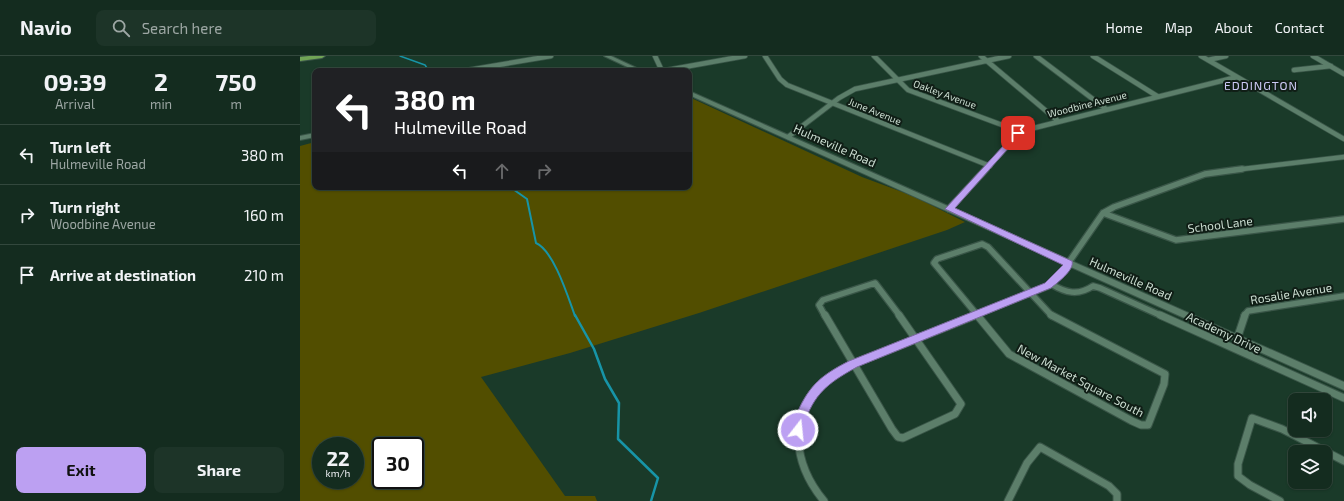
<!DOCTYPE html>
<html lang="en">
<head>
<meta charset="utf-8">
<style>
  :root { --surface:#142c1f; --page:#1d3428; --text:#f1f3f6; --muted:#9da7a4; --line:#33483d; --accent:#bca0f2 }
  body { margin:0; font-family:"Exo 2",sans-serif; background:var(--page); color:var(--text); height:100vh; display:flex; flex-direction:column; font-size:15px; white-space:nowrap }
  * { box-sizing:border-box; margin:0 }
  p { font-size:13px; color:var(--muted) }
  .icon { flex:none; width:22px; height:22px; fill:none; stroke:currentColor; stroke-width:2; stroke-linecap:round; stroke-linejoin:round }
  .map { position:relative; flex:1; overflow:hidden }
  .details { display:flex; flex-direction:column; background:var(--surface); width:300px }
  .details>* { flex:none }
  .top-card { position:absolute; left:12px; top:12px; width:380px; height:122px; border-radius:8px; box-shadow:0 1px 3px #0004,0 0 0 1px var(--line); background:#202124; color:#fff; overflow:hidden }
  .fabs { position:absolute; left:988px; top:337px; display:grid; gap:8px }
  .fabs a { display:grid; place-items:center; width:44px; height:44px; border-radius:8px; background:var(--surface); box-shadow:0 1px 3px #0004,0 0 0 1px var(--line); font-size:20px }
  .speed { position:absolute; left:12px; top:381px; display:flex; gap:8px; font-size:20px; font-weight:700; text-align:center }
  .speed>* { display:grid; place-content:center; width:52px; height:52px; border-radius:50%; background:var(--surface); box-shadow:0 1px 3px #0004,0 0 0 1px var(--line); line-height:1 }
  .speed small { font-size:10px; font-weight:400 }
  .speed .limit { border:2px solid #111; border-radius:6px; background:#fff; color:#111 }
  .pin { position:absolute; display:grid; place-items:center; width:34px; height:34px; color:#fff; margin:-17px; border-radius:8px; box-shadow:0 2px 6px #0006 }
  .me { position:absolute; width:44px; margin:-22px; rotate:16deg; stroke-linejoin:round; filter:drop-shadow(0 0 3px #0008) }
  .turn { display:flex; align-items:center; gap:14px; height:84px; padding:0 16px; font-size:18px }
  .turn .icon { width:52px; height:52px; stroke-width:2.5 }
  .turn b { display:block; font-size:28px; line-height:34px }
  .lanes { display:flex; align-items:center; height:38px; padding:0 16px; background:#0003; justify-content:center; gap:20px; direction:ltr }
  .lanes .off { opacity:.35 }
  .eta { display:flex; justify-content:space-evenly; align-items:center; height:68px; text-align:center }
  .eta b { font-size:24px; font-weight:700; line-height:28px }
  .cta { display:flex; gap:8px; margin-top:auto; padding:8px 16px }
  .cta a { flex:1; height:46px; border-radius:8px; background:var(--accent); color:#111; font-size:16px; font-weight:700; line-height:46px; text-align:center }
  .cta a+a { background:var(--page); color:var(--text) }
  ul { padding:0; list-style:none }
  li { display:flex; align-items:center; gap:12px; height:60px; padding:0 16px; border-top:1px solid var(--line) }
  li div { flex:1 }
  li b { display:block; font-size:15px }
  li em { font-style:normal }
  header { display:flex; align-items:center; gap:24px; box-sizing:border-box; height:56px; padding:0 20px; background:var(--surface); border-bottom:1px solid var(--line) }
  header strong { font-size:19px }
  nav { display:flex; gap:22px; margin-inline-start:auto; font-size:14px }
  .search { width:280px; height:36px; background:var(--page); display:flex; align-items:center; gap:10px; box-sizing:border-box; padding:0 14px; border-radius:8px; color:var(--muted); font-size:15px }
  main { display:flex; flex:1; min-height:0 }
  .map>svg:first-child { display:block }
  .green { fill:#524e00; fill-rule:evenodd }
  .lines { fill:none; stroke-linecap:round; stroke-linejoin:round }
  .stream-far2 { stroke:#1794a7; stroke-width:1.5 }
  .stream-far1 { stroke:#1794a7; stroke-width:2 }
  .stream { stroke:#1794a7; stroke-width:2.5 }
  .street-far2-casing { stroke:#3a5648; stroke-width:6 }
  .street-far1-casing { stroke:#3a5648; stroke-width:8 }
  .street-casing { stroke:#3a5648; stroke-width:9 }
  .secondary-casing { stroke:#3a5648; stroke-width:2 }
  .primary-casing { stroke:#3a5648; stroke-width:2 }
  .street-far2 { stroke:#5c7e6a; stroke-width:4.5 }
  .street-far1 { stroke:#5c7e6a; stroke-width:5.5 }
  .street { stroke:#5c7e6a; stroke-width:7 }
  .secondary { fill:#5c7e6a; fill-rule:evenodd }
  .primary { fill:#71a456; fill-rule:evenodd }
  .route { fill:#bca0f2; stroke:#7a689d }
  .labels { text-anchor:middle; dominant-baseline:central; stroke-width:4; stroke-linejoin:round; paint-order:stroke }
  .far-street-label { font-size:10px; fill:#ccded2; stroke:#101e16 }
  .far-quarter-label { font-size:12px; letter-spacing:1px; fill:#ccc9f4; stroke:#101e16 }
  .street-label { font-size:12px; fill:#ccded2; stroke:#101e16 }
</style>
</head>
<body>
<header>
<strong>Navio</strong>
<div class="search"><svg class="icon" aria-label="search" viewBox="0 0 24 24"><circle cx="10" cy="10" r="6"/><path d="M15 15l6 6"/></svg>Search here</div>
<nav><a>Home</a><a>Map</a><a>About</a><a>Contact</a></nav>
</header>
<main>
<section class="details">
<div class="eta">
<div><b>09:39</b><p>Arrival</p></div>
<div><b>2</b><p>min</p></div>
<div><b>750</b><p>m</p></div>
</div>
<ul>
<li><svg class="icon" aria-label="left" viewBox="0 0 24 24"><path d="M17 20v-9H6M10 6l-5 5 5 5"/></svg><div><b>Turn left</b><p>Hulmeville Road</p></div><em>380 m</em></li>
<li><svg class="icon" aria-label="right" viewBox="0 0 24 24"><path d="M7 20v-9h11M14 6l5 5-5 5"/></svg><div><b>Turn right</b><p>Woodbine Avenue</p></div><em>160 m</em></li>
<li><svg class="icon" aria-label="arrive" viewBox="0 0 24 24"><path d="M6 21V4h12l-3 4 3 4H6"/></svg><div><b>Arrive at destination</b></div><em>210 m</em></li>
</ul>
<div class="cta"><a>Exit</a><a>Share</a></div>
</section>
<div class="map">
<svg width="1044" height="445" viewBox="0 0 1044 445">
  <rect width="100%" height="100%" fill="#1a3a29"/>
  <path class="green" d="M389 41 562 121 613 140 665 166 647 174 399 257 270 297 181 321 265 440H295L297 445H0V90L15 86V131H389ZM21 390H55V424H21ZM81 390H115V424H81Z"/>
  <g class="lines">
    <path class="stream-far2" d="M100 0 125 9 129 15"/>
    <path class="stream-far1" d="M210 131 227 143 236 187C254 195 268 241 275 260"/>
    <path class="stream" d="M275 259 294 293 305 323 319 347 318 383 358 422 351 445"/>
    <defs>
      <path id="street-far2" d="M355 0 362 15 445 0
        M465 0 480 23 487 29 690 110
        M574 0 608 34 721 76
        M681 0 758 65
        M736 0 806 53
        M793 0 857 40
        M901 0 1044 83
        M1013 0 1044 18
        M908 4 926 0
        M994 14 1031 10
        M163 15 251 0
        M488 81 539 42 555 33 709 0
        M685 114 722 75 937 21
        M934 114 1044 101"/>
      <path id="street-far1" d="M649 153 686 113
        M803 157 876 184 1044 163
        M751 228C766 237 778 240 793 230L800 232 862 260
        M525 260 519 249 523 244 575 227 600 260
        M673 260 748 230 760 219 803 157 814 151 905 118 942 113
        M678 260 634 207 637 203 682 188 688 191 752 260
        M944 260 948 255 1044 240"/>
      <path id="street" d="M525 259 592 373 598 381 603 382 655 358 661 348 599 259
        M677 259 709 298 832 365 841 369H848L864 328 865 318 751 259
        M860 259 1044 342
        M937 283 945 259
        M524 445C494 409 485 357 526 324 543 310 566 303 586 295 616 283 646 271 676 259
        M708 445 727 407 740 391 809 430 817 438V445
        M980 445 950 429 938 420V408L952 362 982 373 1044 405"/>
      <path id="secondary" d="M304 0H311L343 15H336Z
        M389 35 1044 326V334L389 39Z
        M15 77V81L0 84V80Z"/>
      <path id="primary" d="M9 0H25L22 2 0 5V1Z"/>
    </defs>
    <use href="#street-far2" class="street-far2-casing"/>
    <use href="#street-far1" class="street-far1-casing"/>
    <use href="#street" class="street-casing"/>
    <use href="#secondary" class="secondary-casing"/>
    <use href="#primary" class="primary-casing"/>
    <use href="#street-far2" class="street-far2"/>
    <use href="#street-far1" class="street-far1"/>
    <use href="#street" class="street"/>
    <use href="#secondary" class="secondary"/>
    <use href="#primary" class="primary"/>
  </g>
  <path class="route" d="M716 76 722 77 655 152 772 205C775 214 757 227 751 232L557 311C532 325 516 335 506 363 504 368 504 373 502 378L498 379 494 378C491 371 495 363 497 357 510 328 522 319 549 305L745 227 763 209 645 153Z"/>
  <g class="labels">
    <g class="far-street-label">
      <text transform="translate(645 38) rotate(20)">Oakley Avenue</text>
      <text transform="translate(787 48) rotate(-14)">Woodbine Avenue</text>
      <text transform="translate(575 55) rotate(22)">June Avenue</text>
    </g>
    <g class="far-quarter-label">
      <text x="961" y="29">EDDINGTON</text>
    </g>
    <g class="street-label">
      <text transform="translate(535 89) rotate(24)">Hulmeville Road</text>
      <text transform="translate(920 168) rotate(-7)">School Lane</text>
      <text transform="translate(831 222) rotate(24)">Hulmeville Road</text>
      <text transform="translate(991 237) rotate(-9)">Rosalie Avenue</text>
      <text transform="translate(924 276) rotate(25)">Academy Drive</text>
      <text transform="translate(781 324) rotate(28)">New Market Square South</text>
    </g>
  </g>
</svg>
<div class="fabs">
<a><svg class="icon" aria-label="sound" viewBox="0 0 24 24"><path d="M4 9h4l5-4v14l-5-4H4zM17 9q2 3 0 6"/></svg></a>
<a><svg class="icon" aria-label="layers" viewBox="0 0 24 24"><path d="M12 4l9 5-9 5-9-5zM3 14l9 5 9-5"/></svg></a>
</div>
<div class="speed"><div>22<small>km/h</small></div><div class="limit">30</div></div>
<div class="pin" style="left:718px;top:77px;background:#d93025"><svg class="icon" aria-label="arrive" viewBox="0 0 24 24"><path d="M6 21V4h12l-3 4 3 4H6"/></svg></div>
<svg class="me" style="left:498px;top:374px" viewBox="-20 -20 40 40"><circle r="17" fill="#bca0f2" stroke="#fff" stroke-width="3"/><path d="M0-11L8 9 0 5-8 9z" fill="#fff"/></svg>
<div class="top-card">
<div class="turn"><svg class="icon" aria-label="left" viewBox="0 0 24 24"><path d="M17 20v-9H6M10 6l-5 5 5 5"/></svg><div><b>380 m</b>Hulmeville Road</div></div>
<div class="lanes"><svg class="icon" aria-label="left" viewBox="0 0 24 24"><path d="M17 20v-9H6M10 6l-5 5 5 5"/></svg><svg class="icon off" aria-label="ahead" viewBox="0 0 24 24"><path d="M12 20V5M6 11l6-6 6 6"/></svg><svg class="icon off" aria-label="right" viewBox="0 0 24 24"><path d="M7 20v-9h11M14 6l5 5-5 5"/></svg></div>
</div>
</div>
</main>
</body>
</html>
